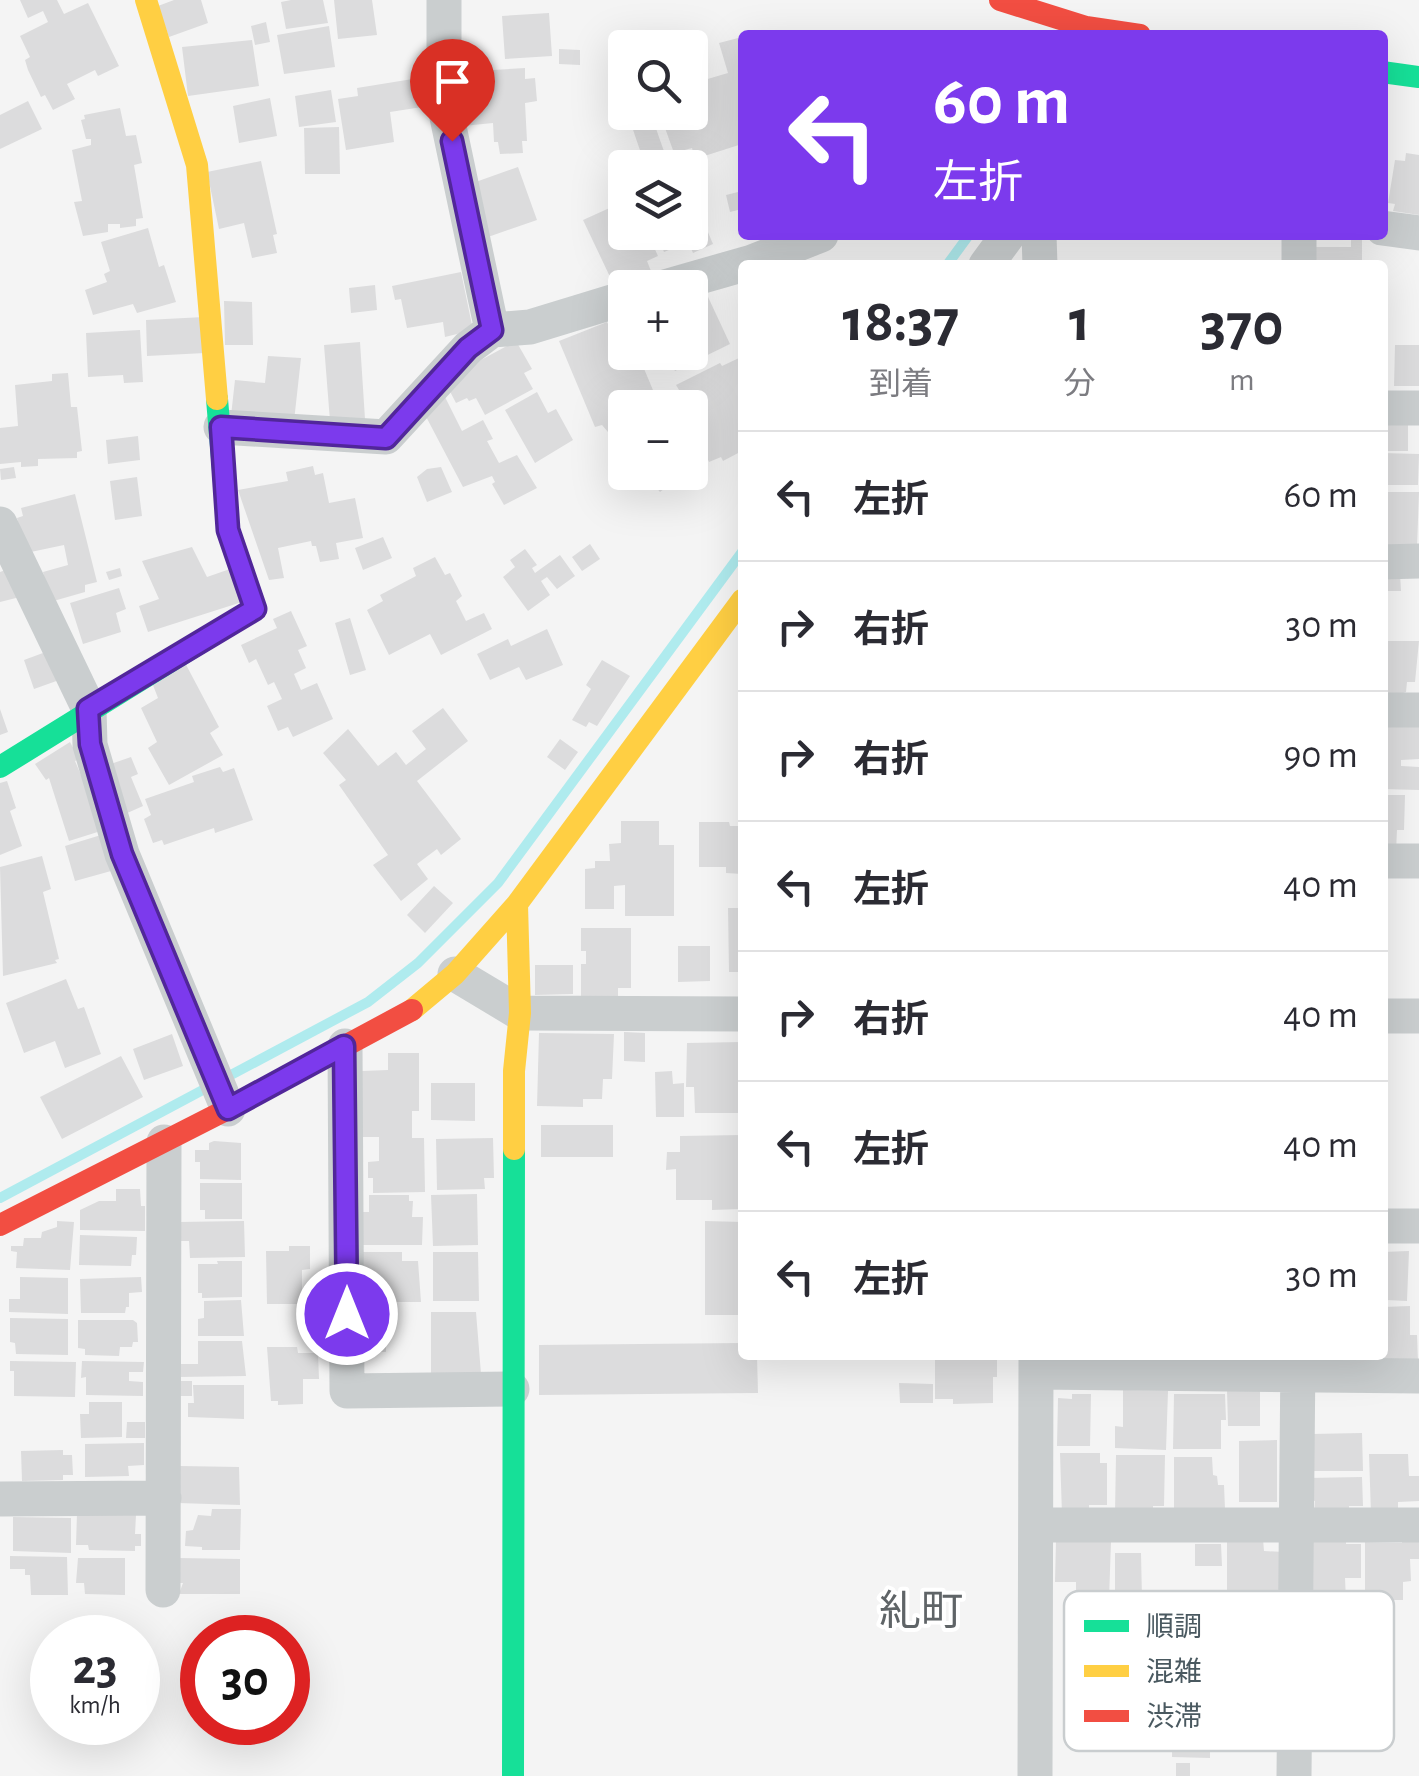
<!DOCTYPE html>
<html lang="ja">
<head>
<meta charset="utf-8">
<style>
  :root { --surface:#fff; --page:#f7f7f7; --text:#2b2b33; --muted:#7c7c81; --line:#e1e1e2 }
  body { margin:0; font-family:"Alegreya Sans","Noto Sans JP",sans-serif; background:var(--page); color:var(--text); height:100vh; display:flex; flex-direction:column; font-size:38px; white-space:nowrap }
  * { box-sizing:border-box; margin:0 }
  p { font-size:32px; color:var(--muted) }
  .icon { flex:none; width:55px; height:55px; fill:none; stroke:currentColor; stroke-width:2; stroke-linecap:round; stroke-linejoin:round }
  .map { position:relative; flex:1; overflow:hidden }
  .drawer { position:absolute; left:738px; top:260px; width:650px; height:1100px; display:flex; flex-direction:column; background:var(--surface); border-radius:10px; box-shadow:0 10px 40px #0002 }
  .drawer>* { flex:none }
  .top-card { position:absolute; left:738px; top:30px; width:650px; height:210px; border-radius:10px; box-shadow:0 10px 40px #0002; background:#7c3aed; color:#fff; overflow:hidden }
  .fabs { position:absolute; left:608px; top:30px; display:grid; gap:20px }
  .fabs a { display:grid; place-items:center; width:100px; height:100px; border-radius:10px; background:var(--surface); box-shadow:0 10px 40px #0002; font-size:50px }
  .speed { position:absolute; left:30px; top:1615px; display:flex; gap:20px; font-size:50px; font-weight:700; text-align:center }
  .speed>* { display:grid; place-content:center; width:130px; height:130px; border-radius:50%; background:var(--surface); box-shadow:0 10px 40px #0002; line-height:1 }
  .speed small { font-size:25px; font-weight:400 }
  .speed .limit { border:15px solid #d22; background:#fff; color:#111 }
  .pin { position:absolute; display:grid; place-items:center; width:85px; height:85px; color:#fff; margin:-102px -42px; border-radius:50% 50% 50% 0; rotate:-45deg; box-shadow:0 0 10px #0007 }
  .pin .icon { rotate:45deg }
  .me { position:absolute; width:110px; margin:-55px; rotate:0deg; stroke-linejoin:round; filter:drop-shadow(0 0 8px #0008) }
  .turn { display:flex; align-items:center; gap:35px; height:210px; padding:0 30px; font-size:45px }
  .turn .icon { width:130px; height:130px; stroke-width:2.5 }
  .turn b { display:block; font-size:70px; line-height:85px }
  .eta { display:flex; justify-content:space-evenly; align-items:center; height:170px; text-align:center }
  .eta b { font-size:60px; font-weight:700; line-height:70px }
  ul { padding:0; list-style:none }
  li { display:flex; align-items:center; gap:30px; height:130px; padding:0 30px; border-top:2px solid var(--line) }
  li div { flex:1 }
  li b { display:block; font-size:38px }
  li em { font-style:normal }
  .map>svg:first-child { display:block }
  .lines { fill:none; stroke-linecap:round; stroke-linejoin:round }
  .stream { stroke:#afebee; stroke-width:10 }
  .building { fill:#dcdcdd }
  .street { stroke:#cacecf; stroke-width:35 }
  .fast { stroke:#16e098; stroke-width:22 }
  .slow { stroke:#ffcf43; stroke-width:22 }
  .jam { stroke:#f24e42; stroke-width:22 }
  .route-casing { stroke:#51269a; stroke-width:25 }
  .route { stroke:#7c3aed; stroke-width:18 }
  .labels { text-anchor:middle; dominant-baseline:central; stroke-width:8; stroke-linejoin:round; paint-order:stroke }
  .quarter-label { font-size:42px; fill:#5f6467; stroke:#fff }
  .key { fill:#fff; stroke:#c9cdcf; stroke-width:2.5 }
  .key-label { font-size:28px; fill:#4a5960 }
</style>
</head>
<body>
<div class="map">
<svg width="1419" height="1776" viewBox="0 0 1419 1776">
  <rect width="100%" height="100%" fill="#f4f4f4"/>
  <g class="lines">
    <path class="stream" d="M947 265 969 235
      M0 1198 368 1002 418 963 498 883 742 552"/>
  </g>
  <path class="building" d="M20 0H57L64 14 88 3 119 66 98 76 95 70 67 84 75 99 53 110 45 95 41 97 28 70 25 60 30 57 20 36 48 22 43 11 28 18Z
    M174 0H201L208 23 169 37 158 6Z
    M291 0H323L328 23 286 29 281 2Z
    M334 0H372L377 35 338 39Z
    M549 13 552 56 505 59 502 16Z
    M266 22 270 42 255 45 251 26Z
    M329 26 335 67 284 74 277 35Z
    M742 37V144L695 159 692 148 674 153 665 128 703 117 694 83 728 73 719 43Z
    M252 40 259 86 188 96 182 47Z
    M559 49 580 50V65L559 64Z
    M525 68V79L535 78 537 101 525 103 527 141H522L523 153 500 154 498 142H494L493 123 463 126 459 72Z
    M431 76 435 105 390 112 394 142 346 150 338 99 358 96 357 88Z
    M331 90 336 122 299 127 295 96Z
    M270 98 277 136 239 143 233 106Z
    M28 101 42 129 0 149V115Z
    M120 108 126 136 136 135 142 163 134 165 143 218 136 219V226L120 228V224H108V232L83 236 74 202 82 201 72 150 91 145V139H86L81 120 85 119 84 115Z
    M651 114 660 140 670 168H646L630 121Z
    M339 127 340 174H305L304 128Z
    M1406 153 1419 155V215L1393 211 1395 204 1388 203 1395 160 1405 161Z
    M261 161 277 234 273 235 277 253 252 258 244 223 219 229 207 172Z
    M518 167 537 220 488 237 470 184Z
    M690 190 713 244 693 253 688 242 664 252 656 232H690Z
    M742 191V209L730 212 726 195Z
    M625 201V232H647L658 256 647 261 651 271 620 286 617 279 612 281 583 220Z
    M148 228 159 267 164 265 176 302 137 313 133 304 93 315 85 290 107 282 104 274 110 271 101 242Z
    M1351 239H1362V264L1311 265 1312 247H1351Z
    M461 272 473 330 445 337 443 322 407 328 401 299 395 300 392 286Z
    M702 284 730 344 675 371 666 352H690V290Z
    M375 285 377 310 351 313 349 288Z
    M224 301 252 302 253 345H225Z
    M204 317 205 353 147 356 146 320Z
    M607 322 611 330 625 324V352H637L658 402 652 404 655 408H625V452L602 425 595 427 559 341Z
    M140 330 143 382 124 383 123 375 88 377 86 333Z
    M516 341 532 369 524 373 533 389 485 415 476 398 469 401 467 398 456 403 444 380Z
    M360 342 365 419 330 421 324 345Z
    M1395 345H1419V386H1394Z
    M268 356 301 358 294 421 231 416 235 380 265 383Z
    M739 358 742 366V451L723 461 721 457 709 462 696 432 699 430 690 408 676 385 720 363 722 366Z
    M68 373 71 407H77L82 451 77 452V458L38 459V466L21 467V462L0 464V428L18 426 15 385 52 381V374Z
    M440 387 462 431 483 420 493 439 487 441 499 463 517 455 537 488 504 505 492 484 495 482 492 476 463 487 422 409Z
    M537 392 548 413 556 409 573 440 535 463 505 410Z
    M1382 423H1408V451H1382Z
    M138 436 140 460 108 464 106 440Z
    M1382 453 1419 454 1418 485H1382Z
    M313 466 315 475 323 473 329 503 355 498 363 538 336 543 339 559 320 562 316 546H312L311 541 278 548 284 578 269 580 238 490 288 481 286 472Z
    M14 467 16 478 1 480 0 469Z
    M441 467 452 492 427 502 417 477 427 469Z
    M643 472H684L660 492Z
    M137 477 142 516 115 520 110 481Z
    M1382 492H1419L1417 548H1382Z
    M75 494 97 582 85 585V592L50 602 43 572 68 565 64 545 26 553 17 518 23 516 21 508Z
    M383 537 392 558 363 570 355 548Z
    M590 544 600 559 582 571 572 557Z
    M192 547 207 577 230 569 242 602 148 632 139 606 159 599 142 561Z
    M525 549 537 565 532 568 535 573 560 555 575 576 557 589 547 577 541 581 550 595 528 611 503 577 515 567 510 560Z
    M435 557 445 575 450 573 462 596 456 601 466 621 484 613 492 629 441 655 430 634 389 655 367 610 383 601 380 595 416 576 413 568Z
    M11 568 20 597 0 602V572Z
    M120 568 122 576 109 580 106 572Z
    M1382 574H1400L1401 591H1382Z
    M119 588 126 609 116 613 121 632 83 644 70 603Z
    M291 611 307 646 298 650 306 668 294 674 301 690 317 683 333 719 293 737 288 727 278 731 267 706 282 699 274 682 268 685 256 659 249 663 241 645 277 628 273 619Z
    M350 618 366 670 350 675 335 623Z
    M547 629 563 665 526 680 519 667 490 680 477 654 508 639 511 646Z
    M1382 641H1419L1415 682H1407L1406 692 1382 702Z
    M51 650 62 679 34 689 24 660Z
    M183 659 219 727 210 733 223 755 169 785 148 748 157 742 141 708 158 698 151 680Z
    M602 660 630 676 597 726 589 722 586 727 572 720 591 689 586 685Z
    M443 708 468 741 417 781 461 839 441 855 437 849 417 864 428 879 401 901 373 865 388 855 339 785 346 780 323 753 348 729 378 766 396 752 406 765 426 749 412 731Z
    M0 709 8 732 0 735Z
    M1382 726H1419V759L1401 760V766L1419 767V790L1382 789Z
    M560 739 578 752 565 770 547 757Z
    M70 742 79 759 75 761 104 830 69 841 49 778 46 780 35 764Z
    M131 757 138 774 131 777 143 806 125 814 105 766Z
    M220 767 223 772 234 768 253 820 215 833 214 828 164 845 162 840 153 843 144 819 151 815 145 799 194 782 192 776Z
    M7 781 16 808 10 811 22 846 0 855V783Z
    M1385 795H1405L1404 830H1397L1396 852H1382V804H1386Z
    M621 821H659V845H674V916H625V885L614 886V909H585V869L595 868V861H610L609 844 621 843Z
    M699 822H729L730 826H742V874L726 873V867H699Z
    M101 835 111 871 75 881 65 846Z
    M42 856 51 889 43 892 59 959 55 960 57 963 3 976 0 867Z
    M434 886 453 903 425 933 407 915Z
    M728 908H742V972H729Z
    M581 928H631V988H618V999H581V964H586V951H581Z
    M678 946H710V981L678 982Z
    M535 965H573V994L535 995Z
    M66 979 78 1009 84 1007 101 1054 65 1068 55 1041 24 1053 6 1003Z
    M624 1032 645 1033V1062L624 1061Z
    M539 1033 614 1034 612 1079H603L602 1099H583V1107L537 1106Z
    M172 1034 183 1066 144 1080 133 1049Z
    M742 1042V1113H695L694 1087H686L687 1043Z
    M388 1053H419V1111H412V1138H424L425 1192 373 1193V1178H368V1162L379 1161V1137H362V1071L388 1070Z
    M121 1056 143 1097 62 1139 40 1097Z
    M672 1071 673 1084 684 1083V1117H656L655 1072Z
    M431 1083H475V1121L431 1120Z
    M541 1125H613V1157H541Z
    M742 1135 740 1209 712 1210V1200H676V1169L666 1170 667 1152H680V1136Z
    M493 1138 494 1178H484L485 1189 437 1190 436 1139Z
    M214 1141 241 1143V1180L200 1179V1162H195V1150H209V1143Z
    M200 1183H242V1219H205V1210H200Z
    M116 1189H140L141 1206H145V1231L80 1230V1210L99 1201H116Z
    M477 1194 478 1245 433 1246 431 1195Z
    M369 1195H409V1201H413L412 1217H423L422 1245H362V1212H369Z
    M57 1221 74 1222 70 1270 16 1268 17 1252 11 1251V1246H23L24 1238H41L42 1232 57 1227Z
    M244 1221 245 1257 190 1258 189 1241H179V1222Z
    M705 1221 742 1222V1315H705Z
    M80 1235 137 1237 136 1255H132L131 1266 79 1265Z
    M289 1246H310V1269L302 1270V1304H267L266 1251H289Z
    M1409 1251 1407 1301 1386 1300 1382 1297V1252Z
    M362 1252H402V1261H418L421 1302H377L376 1275H365Z
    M433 1252H478L479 1301H433Z
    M217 1261H242V1297L202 1298V1293H198V1264H218Z
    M20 1277 68 1278V1314L9 1312V1299H20Z
    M141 1277 142 1292 129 1293V1307H126L125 1313H81L80 1279Z
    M305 1298H316L317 1307 305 1308Z
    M241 1300 244 1336H198V1319L204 1318V1301Z
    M1410 1306V1335H1417L1418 1362 1377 1363V1355H1382V1307Z
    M361 1309H386V1352H360Z
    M431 1312H476L481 1374H431Z
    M10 1318 68 1319V1355L16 1354 15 1343 10 1342Z
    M78 1320H133L137 1323 138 1342H133L132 1347H120L119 1356 85 1355V1349L78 1348Z
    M198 1341H242L246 1376 179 1377 178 1364H198Z
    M742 1343V1355H757L758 1393 539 1395V1345Z
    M267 1347H297L298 1353H318L319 1379H303V1404L278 1405V1401H271Z
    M935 1355H1001V1360H997V1377H993V1403L953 1404V1399H935Z
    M10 1361 76 1362 75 1397 14 1396V1371H10Z
    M82 1361 144 1362 143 1372H129V1381L143 1382V1396L86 1395V1377L81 1378Z
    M178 1381H192V1396H178Z
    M899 1383 933 1384V1403H900Z
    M193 1385H244V1419L188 1417V1403H194Z
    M1123 1390 1168 1391 1166 1450 1115 1448V1426L1123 1427Z
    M1227 1390H1260V1426H1228Z
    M1072 1394H1091L1090 1446H1057L1058 1398 1072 1399Z
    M1174 1394H1225L1226 1420H1221V1449H1173Z
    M89 1402H122V1437L81 1438 80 1414H89Z
    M127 1422H145V1438H126Z
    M1362 1433 1363 1471H1310L1311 1434Z
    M1277 1440V1502H1239V1441Z
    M144 1443V1465L128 1466 129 1476 85 1477V1444Z
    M63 1450V1455H72L73 1475H63V1480L22 1481 21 1451Z
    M1060 1453H1100V1463H1107V1505H1089V1515H1062Z
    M1369 1454H1408L1409 1476H1419V1501L1398 1502V1513L1371 1514Z
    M1116 1455H1165L1164 1506H1153V1514L1115 1513Z
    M1174 1457H1212L1213 1475 1217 1476 1218 1485H1224L1225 1509 1174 1513Z
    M180 1466 239 1467 240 1505 178 1503Z
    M1362 1477 1363 1506H1349V1515L1314 1514 1315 1501 1309 1499 1308 1478Z
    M212 1509H241L240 1550H202V1547L185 1546 186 1531 193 1530 198 1515 211 1516Z
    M77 1513 136 1515 135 1534H141V1546H135V1551L89 1550 88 1545H76Z
    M13 1517 71 1518V1553L13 1551Z
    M1346 1536V1544H1361V1578H1345L1346 1600 1307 1601V1542Z
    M1402 1538H1419V1559H1410L1411 1581 1403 1582V1600H1365V1542L1402 1543Z
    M1263 1539 1264 1551 1284 1552 1283 1599H1227V1540Z
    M1056 1541 1111 1542 1109 1599 1076 1597V1582H1055Z
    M1195 1544H1221L1222 1566H1195Z
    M1115 1553H1141L1142 1599H1115Z
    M10 1556 67 1557 68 1595H31L30 1575H25V1569H10Z
    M78 1558H125V1595L85 1594 84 1583H76Z
    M178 1558 240 1559V1594H179L183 1583H179Z
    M1173 1680H1219L1214 1750H1210V1758L1172 1757Z
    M1176 1763H1190V1776H1176Z"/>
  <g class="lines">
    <path class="street" d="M444 0V103L492 330
      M1382 228 1419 233
      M1039 235 1040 265
      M1299 235V265
      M986 265 1008 235
      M661 288 752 262 821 235
      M1382 408H1419
      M221 427 386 437 468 348 492 330 530 327 625 298
      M0 524 89 709 90 745 122 854 228 1109
      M1382 562 1419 561
      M1382 710H1419
      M1382 861H1419
      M455 974 520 1013 742 1014
      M1382 1016H1419
      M345 1046 347 1391 512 1389
      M1382 1226H1419
      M1036 1372 1419 1376
      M0 1499 164 1498
      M1036 1525H1419
      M163 1590 164 1142
      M1035 1776 1036 1355
      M1294 1776 1298 1355"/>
    <path class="fast" d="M1382 72 1419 77
      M0 767 255 609 228 530 217 399
      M513 1776 514 1149"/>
    <path class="slow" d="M146 0 197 165 217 399
      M412 1010 455 974 517 904 742 600
      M514 1149V1071L520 1013 517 904"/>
    <path class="jam" d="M1000 0 1086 27 1140 35
      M0 1225 228 1109 412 1010"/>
  </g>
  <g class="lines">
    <defs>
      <path id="route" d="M347 1314 344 1046 228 1109 122 854 90 744 88 709 255 609 228 530 221 427 386 438 468 348 492 330 452 141"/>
    </defs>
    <use href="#route" class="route-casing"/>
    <use href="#route" class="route"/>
  </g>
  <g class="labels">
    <g class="quarter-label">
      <text x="921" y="1612">糺町</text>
    </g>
  </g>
  <rect x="1064" y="1591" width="330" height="160" rx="15" class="key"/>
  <rect x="1084" y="1620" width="45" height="12" fill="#16e098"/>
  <rect x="1084" y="1665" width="45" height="12" fill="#ffcf43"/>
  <rect x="1084" y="1710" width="45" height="12" fill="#f24e42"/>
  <g class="key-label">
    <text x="1146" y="1636">順調</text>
    <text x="1146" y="1681">混雑</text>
    <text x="1146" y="1726">渋滞</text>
  </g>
</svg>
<div class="fabs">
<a><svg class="icon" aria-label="search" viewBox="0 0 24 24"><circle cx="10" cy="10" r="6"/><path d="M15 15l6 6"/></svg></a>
<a><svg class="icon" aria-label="layers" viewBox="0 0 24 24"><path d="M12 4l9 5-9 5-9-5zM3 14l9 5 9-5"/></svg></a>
<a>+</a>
<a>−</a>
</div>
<div class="speed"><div>23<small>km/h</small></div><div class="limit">30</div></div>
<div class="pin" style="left:452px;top:141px;background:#d93025"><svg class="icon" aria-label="arrive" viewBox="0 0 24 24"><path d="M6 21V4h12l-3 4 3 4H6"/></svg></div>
<svg class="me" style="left:347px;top:1314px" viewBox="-20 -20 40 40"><circle r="17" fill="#7c3aed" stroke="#fff" stroke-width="3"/><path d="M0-11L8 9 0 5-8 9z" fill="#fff"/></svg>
<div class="top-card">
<div class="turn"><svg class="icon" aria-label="left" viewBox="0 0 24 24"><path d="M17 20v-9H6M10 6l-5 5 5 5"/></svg><div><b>60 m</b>左折</div></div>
</div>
<section class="drawer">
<div class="eta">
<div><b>18:37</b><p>到着</p></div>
<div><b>1</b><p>分</p></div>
<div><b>370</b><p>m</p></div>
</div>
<ul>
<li><svg class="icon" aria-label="left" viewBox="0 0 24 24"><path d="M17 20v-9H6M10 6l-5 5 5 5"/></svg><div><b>左折</b></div><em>60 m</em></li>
<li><svg class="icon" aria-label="right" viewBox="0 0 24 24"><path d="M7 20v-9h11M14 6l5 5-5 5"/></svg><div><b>右折</b></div><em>30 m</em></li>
<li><svg class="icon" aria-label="right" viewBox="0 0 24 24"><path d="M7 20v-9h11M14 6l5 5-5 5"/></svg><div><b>右折</b></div><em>90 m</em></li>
<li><svg class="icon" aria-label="left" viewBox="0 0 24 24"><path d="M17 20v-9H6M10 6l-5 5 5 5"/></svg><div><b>左折</b></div><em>40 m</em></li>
<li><svg class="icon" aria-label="right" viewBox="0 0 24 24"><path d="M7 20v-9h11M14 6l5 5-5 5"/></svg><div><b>右折</b></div><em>40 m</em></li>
<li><svg class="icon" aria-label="left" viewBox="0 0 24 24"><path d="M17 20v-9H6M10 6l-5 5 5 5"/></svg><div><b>左折</b></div><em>40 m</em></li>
<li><svg class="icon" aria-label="left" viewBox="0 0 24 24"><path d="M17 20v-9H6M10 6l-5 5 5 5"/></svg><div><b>左折</b></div><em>30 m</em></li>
</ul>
</section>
</div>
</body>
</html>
